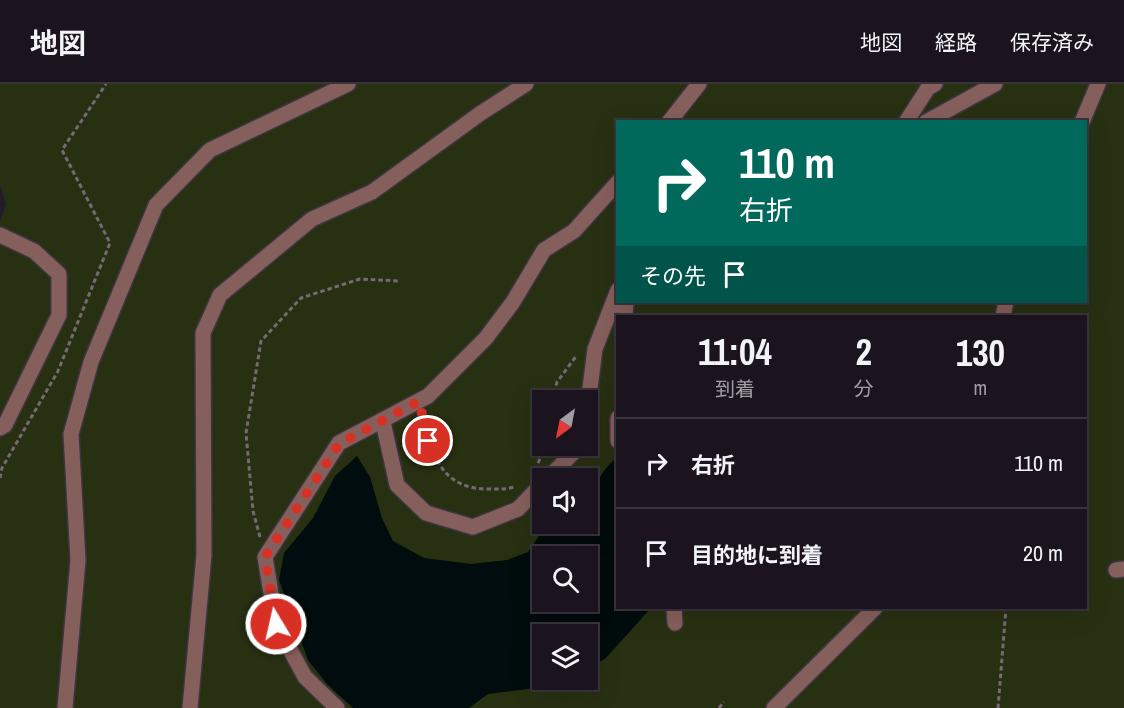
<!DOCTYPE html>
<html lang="ja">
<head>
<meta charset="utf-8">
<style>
  :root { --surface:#1b141e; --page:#241d27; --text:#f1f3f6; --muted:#a09ea4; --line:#39333c }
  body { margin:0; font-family:"Archivo Narrow","Noto Sans JP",sans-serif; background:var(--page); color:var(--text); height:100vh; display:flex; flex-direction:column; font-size:22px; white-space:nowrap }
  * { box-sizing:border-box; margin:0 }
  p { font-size:20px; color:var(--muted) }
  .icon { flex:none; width:33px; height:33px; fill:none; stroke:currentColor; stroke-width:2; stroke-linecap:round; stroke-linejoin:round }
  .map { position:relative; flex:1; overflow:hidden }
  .panel { position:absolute; left:616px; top:231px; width:471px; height:294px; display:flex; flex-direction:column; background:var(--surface); border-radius:0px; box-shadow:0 6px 24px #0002,0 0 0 2px var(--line) }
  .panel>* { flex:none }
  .banner { position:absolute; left:616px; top:36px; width:471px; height:183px; border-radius:0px; box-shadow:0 6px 24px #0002,0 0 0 2px var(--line); background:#00695c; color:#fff; overflow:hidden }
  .needle { width:39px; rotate:212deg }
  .tools { position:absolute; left:532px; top:306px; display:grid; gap:12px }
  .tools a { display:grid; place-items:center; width:66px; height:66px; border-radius:0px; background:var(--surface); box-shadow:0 6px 24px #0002,0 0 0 2px var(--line); font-size:30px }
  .pin { position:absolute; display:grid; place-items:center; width:51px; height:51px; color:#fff; margin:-26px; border:3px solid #fff; border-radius:50%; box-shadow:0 2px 6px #0007 }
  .me { position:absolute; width:66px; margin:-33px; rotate:351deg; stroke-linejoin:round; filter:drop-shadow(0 0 4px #0008) }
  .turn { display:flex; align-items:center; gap:21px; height:126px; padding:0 24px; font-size:27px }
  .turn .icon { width:78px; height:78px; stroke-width:2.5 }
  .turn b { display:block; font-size:42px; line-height:51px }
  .then { display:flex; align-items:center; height:57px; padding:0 24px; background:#0003; gap:12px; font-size:22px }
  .eta { display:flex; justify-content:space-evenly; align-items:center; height:102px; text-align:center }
  .eta b { font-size:36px; font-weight:800; line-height:42px }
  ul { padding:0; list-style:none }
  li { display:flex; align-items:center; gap:18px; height:90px; padding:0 24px; border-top:2px solid var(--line) }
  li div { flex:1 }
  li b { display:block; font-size:22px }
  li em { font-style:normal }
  header { display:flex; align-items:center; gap:36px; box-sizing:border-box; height:84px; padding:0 30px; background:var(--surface); border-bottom:2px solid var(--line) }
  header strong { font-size:28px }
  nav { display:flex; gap:33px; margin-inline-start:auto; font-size:21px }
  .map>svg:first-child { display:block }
  .green { fill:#283012; fill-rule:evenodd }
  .water { fill:#000c0d; fill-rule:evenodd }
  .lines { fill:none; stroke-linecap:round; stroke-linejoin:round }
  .minor-casing { stroke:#3e3541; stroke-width:18 }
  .path { stroke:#736a76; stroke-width:3; stroke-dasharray:4.5 3; stroke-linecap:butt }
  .minor { stroke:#855f5c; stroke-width:15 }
  .route { stroke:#d93025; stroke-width:10; stroke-dasharray:0 18 }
</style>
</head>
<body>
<header>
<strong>地図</strong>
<nav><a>地図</a><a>経路</a><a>保存済み</a></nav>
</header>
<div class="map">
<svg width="1124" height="624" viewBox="0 0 1124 624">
  <rect width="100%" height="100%" fill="#241b28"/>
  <path class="green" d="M0 0H1124V624H0V137L6 121 0 101ZM618 38H1086V218H618ZM618 232H1086V524H618ZM543 316H588V362H543ZM543 394H588V440H543ZM543 472H588V518H543ZM543 550H588V596H543Z"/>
  <path class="water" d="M357 372 370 393 382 434 393 457 424 474 471 480 507 476 528 468 541 449 573 440H588V424C595 416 592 409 596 400 601 390 609 379 618 373V524H651L605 575 588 585V550H543V596H571L569 597 536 604 488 610 469 624H353L327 600 308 576 279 496 284 469 313 434 335 392ZM543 472H588V518H543Z"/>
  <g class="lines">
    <defs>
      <path id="minor" d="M669 38 699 0
        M906 38 928 4 935 0
        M926 38 995 0
        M1082 38 1098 0
        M0 151 34 167 59 190V231L5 341 0 344
        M625 232 626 218
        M1003 232 1006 218
        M588 320 595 265 618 206
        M618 334V357
        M383 338 397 401 426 429 473 443 518 425 543 399
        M548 394 574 368 576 362
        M1116 486 1124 485
        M674 524 675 539
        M65 624 78 476 71 350 91 278 156 121 210 66 348 0
        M190 624 204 471 203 249 220 211 312 135 372 108 481 29 526 0
        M337 624 305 593 276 540 265 473 339 359 428 312 486 254 513 218 544 166 574 147 618 98
        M774 624 875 524"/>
    </defs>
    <use href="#minor" class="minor-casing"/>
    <path class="path" d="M552 316 557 298 577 271
      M423 334C432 373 443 405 488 405 498 405 507 406 516 402
      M538 379 546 362
      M0 394 2 384 58 287 110 159 62 66 106 0
      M260 453 253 427 246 349 261 257 301 214 360 195 399 197
      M719 624 724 618
      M998 624 1006 524"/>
    <use href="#minor" class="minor"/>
  </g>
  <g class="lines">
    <path class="route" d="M276 540 265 473 339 360 419 317 428 357"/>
  </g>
</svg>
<div class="tools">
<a><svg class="needle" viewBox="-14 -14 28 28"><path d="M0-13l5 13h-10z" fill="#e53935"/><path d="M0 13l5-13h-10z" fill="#a09ea4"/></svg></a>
<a><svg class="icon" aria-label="sound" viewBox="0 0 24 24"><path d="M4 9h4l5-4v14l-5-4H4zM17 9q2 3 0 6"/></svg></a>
<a><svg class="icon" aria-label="search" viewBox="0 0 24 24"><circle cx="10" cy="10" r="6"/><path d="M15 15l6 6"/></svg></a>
<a><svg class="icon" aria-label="layers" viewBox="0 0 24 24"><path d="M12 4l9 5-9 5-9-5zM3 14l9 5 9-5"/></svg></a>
</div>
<div class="pin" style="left:428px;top:357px;background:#d93025"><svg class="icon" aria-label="arrive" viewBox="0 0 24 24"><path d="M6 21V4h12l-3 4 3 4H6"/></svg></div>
<svg class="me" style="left:276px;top:540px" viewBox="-20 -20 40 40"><circle r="17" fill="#d93025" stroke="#fff" stroke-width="3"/><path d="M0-11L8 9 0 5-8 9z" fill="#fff"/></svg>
<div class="banner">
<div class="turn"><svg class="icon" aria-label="right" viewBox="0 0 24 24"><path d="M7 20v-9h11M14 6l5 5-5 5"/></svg><div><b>110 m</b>右折</div></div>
<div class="then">その先<svg class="icon" aria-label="arrive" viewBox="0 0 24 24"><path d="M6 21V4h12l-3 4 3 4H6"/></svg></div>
</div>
<section class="panel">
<div class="eta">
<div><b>11:04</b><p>到着</p></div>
<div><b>2</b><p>分</p></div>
<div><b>130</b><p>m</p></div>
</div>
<ul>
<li><svg class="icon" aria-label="right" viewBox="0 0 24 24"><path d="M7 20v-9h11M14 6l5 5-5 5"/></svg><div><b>右折</b></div><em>110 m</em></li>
<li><svg class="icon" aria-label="arrive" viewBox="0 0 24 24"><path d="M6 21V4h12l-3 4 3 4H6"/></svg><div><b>目的地に到着</b></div><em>20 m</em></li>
</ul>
</section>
</div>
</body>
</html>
